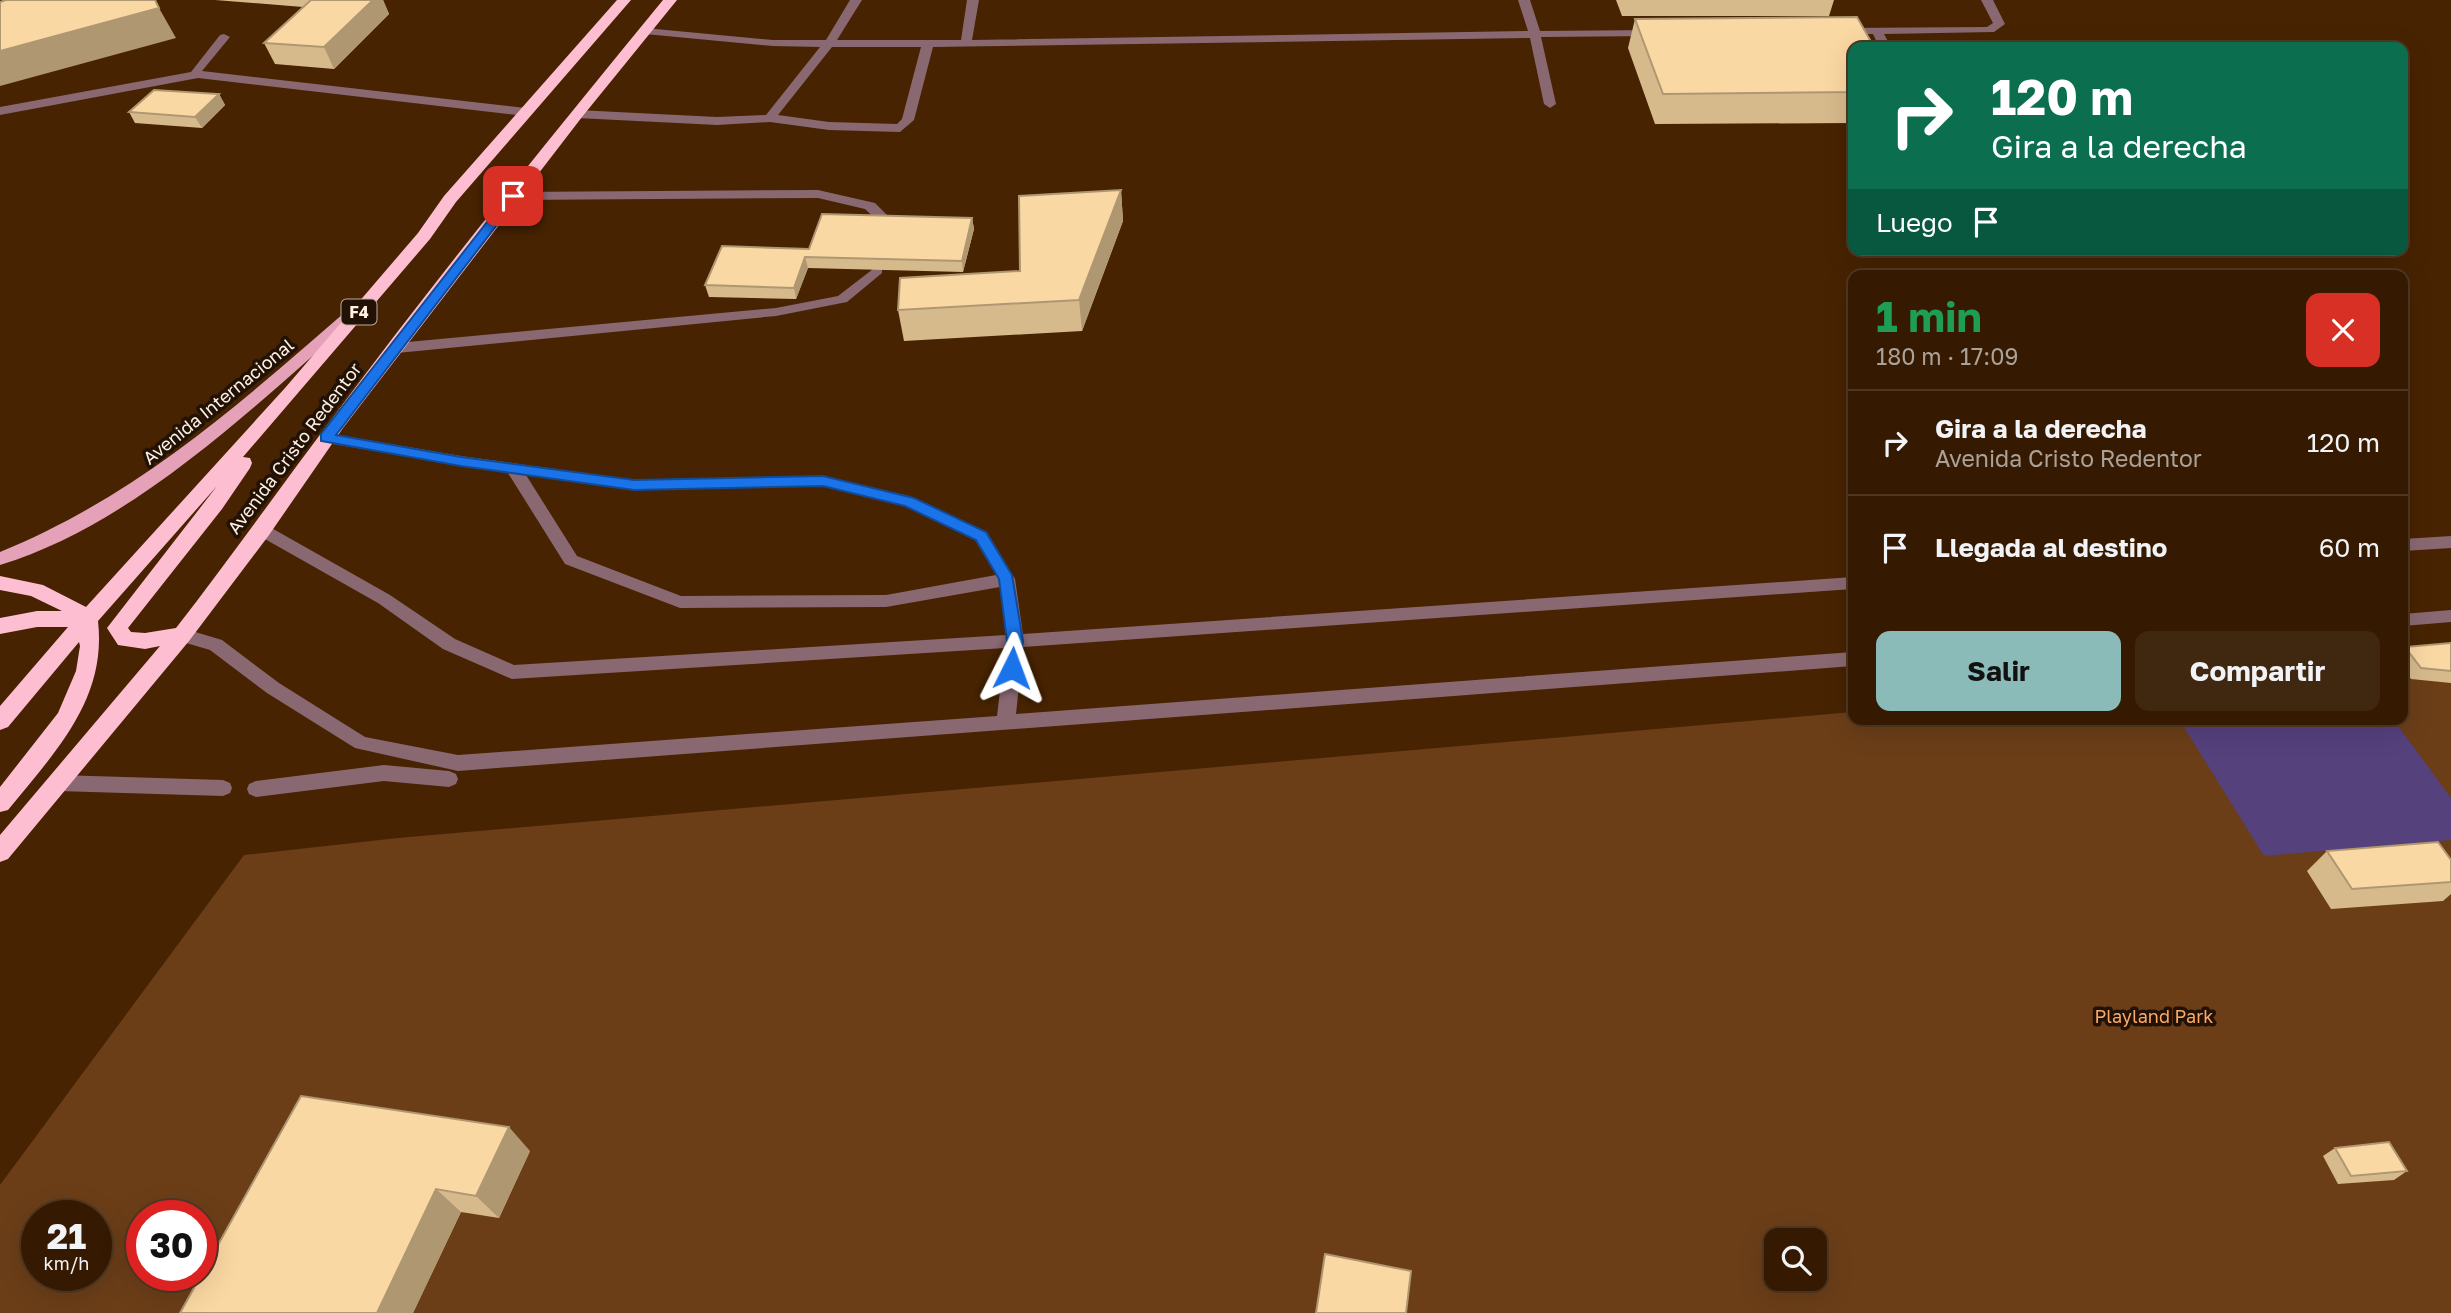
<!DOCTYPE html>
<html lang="es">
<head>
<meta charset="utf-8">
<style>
  :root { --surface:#351a01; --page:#402710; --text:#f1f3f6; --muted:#aaa199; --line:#4f3823; --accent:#8bbbb9 }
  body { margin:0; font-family:"Golos Text",sans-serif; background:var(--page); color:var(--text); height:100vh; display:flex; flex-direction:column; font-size:26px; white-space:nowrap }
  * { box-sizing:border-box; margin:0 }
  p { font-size:23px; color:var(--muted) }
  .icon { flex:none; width:38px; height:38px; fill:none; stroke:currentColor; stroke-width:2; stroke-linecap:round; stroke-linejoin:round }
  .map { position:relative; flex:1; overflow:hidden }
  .details { position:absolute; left:1848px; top:270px; width:560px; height:455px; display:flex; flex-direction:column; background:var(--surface); border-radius:14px; box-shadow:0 7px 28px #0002,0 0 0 2px var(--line) }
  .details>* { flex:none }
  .top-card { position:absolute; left:1848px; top:42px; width:560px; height:214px; border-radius:14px; box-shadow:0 7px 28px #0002,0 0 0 2px var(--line); background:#0b6e4f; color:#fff; overflow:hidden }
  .buttons { position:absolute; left:1764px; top:1228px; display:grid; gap:14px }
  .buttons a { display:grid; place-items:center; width:63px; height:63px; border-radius:14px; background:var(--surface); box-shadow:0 7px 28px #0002,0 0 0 2px var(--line); font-size:35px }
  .speed { position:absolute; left:21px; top:1200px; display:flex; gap:14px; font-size:35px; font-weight:700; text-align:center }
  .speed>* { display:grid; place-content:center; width:91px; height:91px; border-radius:50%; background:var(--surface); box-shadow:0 7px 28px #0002,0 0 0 2px var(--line); line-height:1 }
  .speed small { font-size:18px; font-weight:400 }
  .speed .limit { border:10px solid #d22; background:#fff; color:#111 }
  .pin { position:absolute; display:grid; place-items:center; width:60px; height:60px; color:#fff; margin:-30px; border-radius:14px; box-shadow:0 4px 10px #0006 }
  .me { position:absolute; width:77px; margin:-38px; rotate:3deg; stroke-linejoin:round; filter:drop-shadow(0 0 5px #0008) }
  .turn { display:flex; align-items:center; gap:24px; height:147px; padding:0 28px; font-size:32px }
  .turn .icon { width:91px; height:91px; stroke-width:2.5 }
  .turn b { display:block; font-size:49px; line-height:60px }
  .then { display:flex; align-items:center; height:66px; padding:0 28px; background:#0003; gap:14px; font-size:26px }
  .round { display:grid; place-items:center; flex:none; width:74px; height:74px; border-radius:14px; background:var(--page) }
  .head { display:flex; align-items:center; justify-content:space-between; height:119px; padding:0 28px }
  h1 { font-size:42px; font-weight:700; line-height:52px; color:#1e9e55 }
  .cta { display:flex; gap:14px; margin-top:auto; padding:14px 28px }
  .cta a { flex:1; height:80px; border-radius:14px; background:var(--accent); color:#111; font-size:28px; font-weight:700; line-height:80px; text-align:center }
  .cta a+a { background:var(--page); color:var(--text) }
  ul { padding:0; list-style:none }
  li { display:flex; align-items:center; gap:21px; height:105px; padding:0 28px; border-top:2px solid var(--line) }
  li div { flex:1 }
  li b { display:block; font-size:26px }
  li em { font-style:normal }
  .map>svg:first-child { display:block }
  .green { fill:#6b3e18; fill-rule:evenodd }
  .water { fill:#55417c }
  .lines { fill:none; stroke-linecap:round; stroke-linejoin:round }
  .minor { fill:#896872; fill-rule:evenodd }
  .major { fill:#e4a1b7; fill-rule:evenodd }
  .highway { fill:#febed2; fill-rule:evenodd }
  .wall { fill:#d7ba8c }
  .shaded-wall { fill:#af9772 }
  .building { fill:#fad8a3; stroke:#af9772; stroke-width:2 }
  .route { fill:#1a73e8; stroke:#114b97; stroke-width:2 }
  .labels { text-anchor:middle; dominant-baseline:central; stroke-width:7; stroke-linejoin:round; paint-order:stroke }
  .shield { fill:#221205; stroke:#bdada2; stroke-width:2 }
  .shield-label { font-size:16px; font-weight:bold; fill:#fff0e5 }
  .street-label { font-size:18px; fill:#fff0e5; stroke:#221205 }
  .park-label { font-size:18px; fill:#fca967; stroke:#221205 }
</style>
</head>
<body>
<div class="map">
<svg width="2451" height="1313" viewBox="0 0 2451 1313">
  <rect width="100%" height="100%" fill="#472301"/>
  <path class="green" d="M2451 661V1313H0V1185L244 855 398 838 1853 712V719H2403V665ZM37 1216H96V1276H37ZM142 1216H201V1276H142ZM1776 1241H1815V1279H1776Z"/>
  <path class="water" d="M2179 719H2393L2451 798V840L2264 856Z"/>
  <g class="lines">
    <path class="minor" d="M850 0H862L837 40H961L967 0H979L972 40 1528 31 1518 0H1530L1540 31 1654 30 1660 33 1654 36 1541 37 1556 104 1550 108 1544 104 1530 38 933 47 914 120 900 132 829 130 770 122 717 125 577 118 571 114 577 110 717 117 766 115 820 47 773 46 645 34 639 31 645 28 773 40H826ZM832 47H921L902 119 897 124 829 122 778 115Z
      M1981 0H1993L2005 24 1994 32 1884 34 1891 47H1879L1873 34H1843L1837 31 1843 28 1987 27 1993 23Z
      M224 34 230 37 202 71 526 108 532 112 526 116 198 78 0 115V107L191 72 220 35Z
      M818 190 875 203 899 227 892 231 887 230 865 209 818 198 513 200 506 196 513 192Z
      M877 266 882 267V273L847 302 776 316 397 353 390 348 397 343 776 308 838 296Z
      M326 433 461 456 634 480 823 476 909 496 987 532 1015 579 1023 634 1853 577V589L1023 647 1016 714 1853 652V666L458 771 355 748 267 693 210 650 176 640 173 635 176 630 182 628 222 640 279 683 365 737 458 755 997 716 1005 648 512 679 443 649 378 603 256 534 254 530 256 526H268L390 595 455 639 514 665 1006 635 1000 587 886 607 680 608 565 564 508 473 321 442 318 438ZM526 475 634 490 823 486 904 506 975 540 996 575 886 595 681 596 577 556Z
      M2451 536V548L2403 551V539Z
      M2451 610V622L2403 626V614Z
      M384 765 449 771 456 774 458 779 456 784 449 787 384 781 256 797 249 794 247 789 249 784 256 781Z
      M58 775 223 780 230 783 232 788 230 793 223 796 58 791 51 788 49 783 51 778Z"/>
    <path class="major" d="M356 306 363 310 361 313C257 404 135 524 0 565V552C139 495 239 404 351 307Z"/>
    <path class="highway" d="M617 0H631L456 202 430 239 243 457 250 458 252 463 250 468 222 509 128 628 131 632 145 633 176 628C229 560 279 489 331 420 437 277 550 138 663 0H677L582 117 343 428 269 535 189 641 8 859 0 862V835L160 646 145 649 118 645 107 628 217 486 98 621C107 700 55 752 8 810L0 812V787L58 713 76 671 80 646 79 642 8 727 0 730V706L68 627H37L0 634V618L37 611H62L31 596 0 590V576L43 585 86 607 285 388 418 233 444 196Z"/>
  </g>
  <path class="wall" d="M215 0H383L389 14 334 69 275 64 264 43 303 7Z
    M1616 0H1834L1829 16H1622Z
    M1635 19 1853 47V123L1655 124 1628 48Z
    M219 94 225 105 202 128 135 123 129 112Z
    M1121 190 1123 221 1082 331 904 341 898 310 1020 271Z
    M972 218 974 229 963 272 808 268 796 299 709 297 705 285 809 249Z
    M2451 643V683L2411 679 2403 668V649L2405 647Z
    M2327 851 2451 860V894L2443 901 2331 909 2307 871Z
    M2335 1148 2407 1171 2394 1180 2338 1184 2323 1156Z
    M530 1151 499 1218 461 1212 413 1313H180L201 1276Z"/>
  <path class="shaded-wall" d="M373 0H383L389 14 334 69 324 47Z
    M159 8 176 38 0 86V51Z
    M219 94 225 105 202 128 195 117Z
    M1121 190 1123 221 1082 331 1079 300Z
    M972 218 974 229 963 272 962 261Z
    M805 257 808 268 796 299 794 288Z
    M509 1127 530 1151 499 1218 476 1196Z
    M436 1189 461 1212 413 1313H377Z"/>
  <path class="building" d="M6 0H155L159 8 0 51V2Z
    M311 0H373L324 47 264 43Z
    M1857 17 1874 47H1853V92L1663 94 1635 19Z
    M154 90 219 94 195 117 129 112Z
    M1121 190 1079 300 898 310 900 278 1020 271 1019 196Z
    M822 214 972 218 962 261 805 257 794 288 705 285 722 246 809 249Z
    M2451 643V671L2421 668 2405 647Z
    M2438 842 2451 860V882L2352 889 2327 851Z
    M301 1096 509 1127 476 1196 436 1189 377 1313H180Z
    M2389 1142 2407 1171 2351 1176 2335 1148Z
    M1325 1254 1411 1271 1406 1313H1316Z"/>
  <path class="route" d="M509 194 519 196 336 435 461 457 634 480 823 476 914 498 986 532 1012 575 1023 641 1018 672 1012 674 1004 668 1007 641 999 579 976 540 905 506 823 486 634 490 461 466 321 441V434Z"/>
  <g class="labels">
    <rect class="shield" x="341.5" y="299.5" width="35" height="25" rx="5"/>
    <g class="shield-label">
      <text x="359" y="312">F4</text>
    </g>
    <g class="street-label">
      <text transform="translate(218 401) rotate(-39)">Avenida Internacional</text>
      <text transform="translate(294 448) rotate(-53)">Avenida Cristo Redentor</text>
    </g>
    <g class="park-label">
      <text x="2154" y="1016">Playland Park</text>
    </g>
  </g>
</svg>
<div class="buttons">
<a><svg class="icon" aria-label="search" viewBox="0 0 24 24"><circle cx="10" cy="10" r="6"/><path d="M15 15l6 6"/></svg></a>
</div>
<div class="speed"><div>21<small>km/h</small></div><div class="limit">30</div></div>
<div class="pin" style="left:513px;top:196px;background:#d93025"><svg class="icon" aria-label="arrive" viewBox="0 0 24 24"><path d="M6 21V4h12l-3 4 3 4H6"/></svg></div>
<svg class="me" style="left:1012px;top:668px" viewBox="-20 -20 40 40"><path d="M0-17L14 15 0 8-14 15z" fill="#1a73e8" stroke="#fff" stroke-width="4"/></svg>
<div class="top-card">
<div class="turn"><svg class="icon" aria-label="right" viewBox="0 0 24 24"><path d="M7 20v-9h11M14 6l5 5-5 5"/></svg><div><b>120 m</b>Gira a la derecha</div></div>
<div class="then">Luego<svg class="icon" aria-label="arrive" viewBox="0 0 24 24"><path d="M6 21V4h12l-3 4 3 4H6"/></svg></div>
</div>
<section class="details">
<div class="head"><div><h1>1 min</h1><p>180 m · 17:09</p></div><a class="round" style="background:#d93025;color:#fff"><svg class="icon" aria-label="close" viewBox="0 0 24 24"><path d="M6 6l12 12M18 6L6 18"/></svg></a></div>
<ul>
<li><svg class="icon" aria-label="right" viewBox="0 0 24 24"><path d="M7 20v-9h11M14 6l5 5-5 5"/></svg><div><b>Gira a la derecha</b><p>Avenida Cristo Redentor</p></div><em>120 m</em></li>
<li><svg class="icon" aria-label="arrive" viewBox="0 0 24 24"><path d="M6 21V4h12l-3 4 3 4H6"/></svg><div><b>Llegada al destino</b></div><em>60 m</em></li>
</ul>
<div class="cta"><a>Salir</a><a>Compartir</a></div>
</section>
</div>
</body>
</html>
